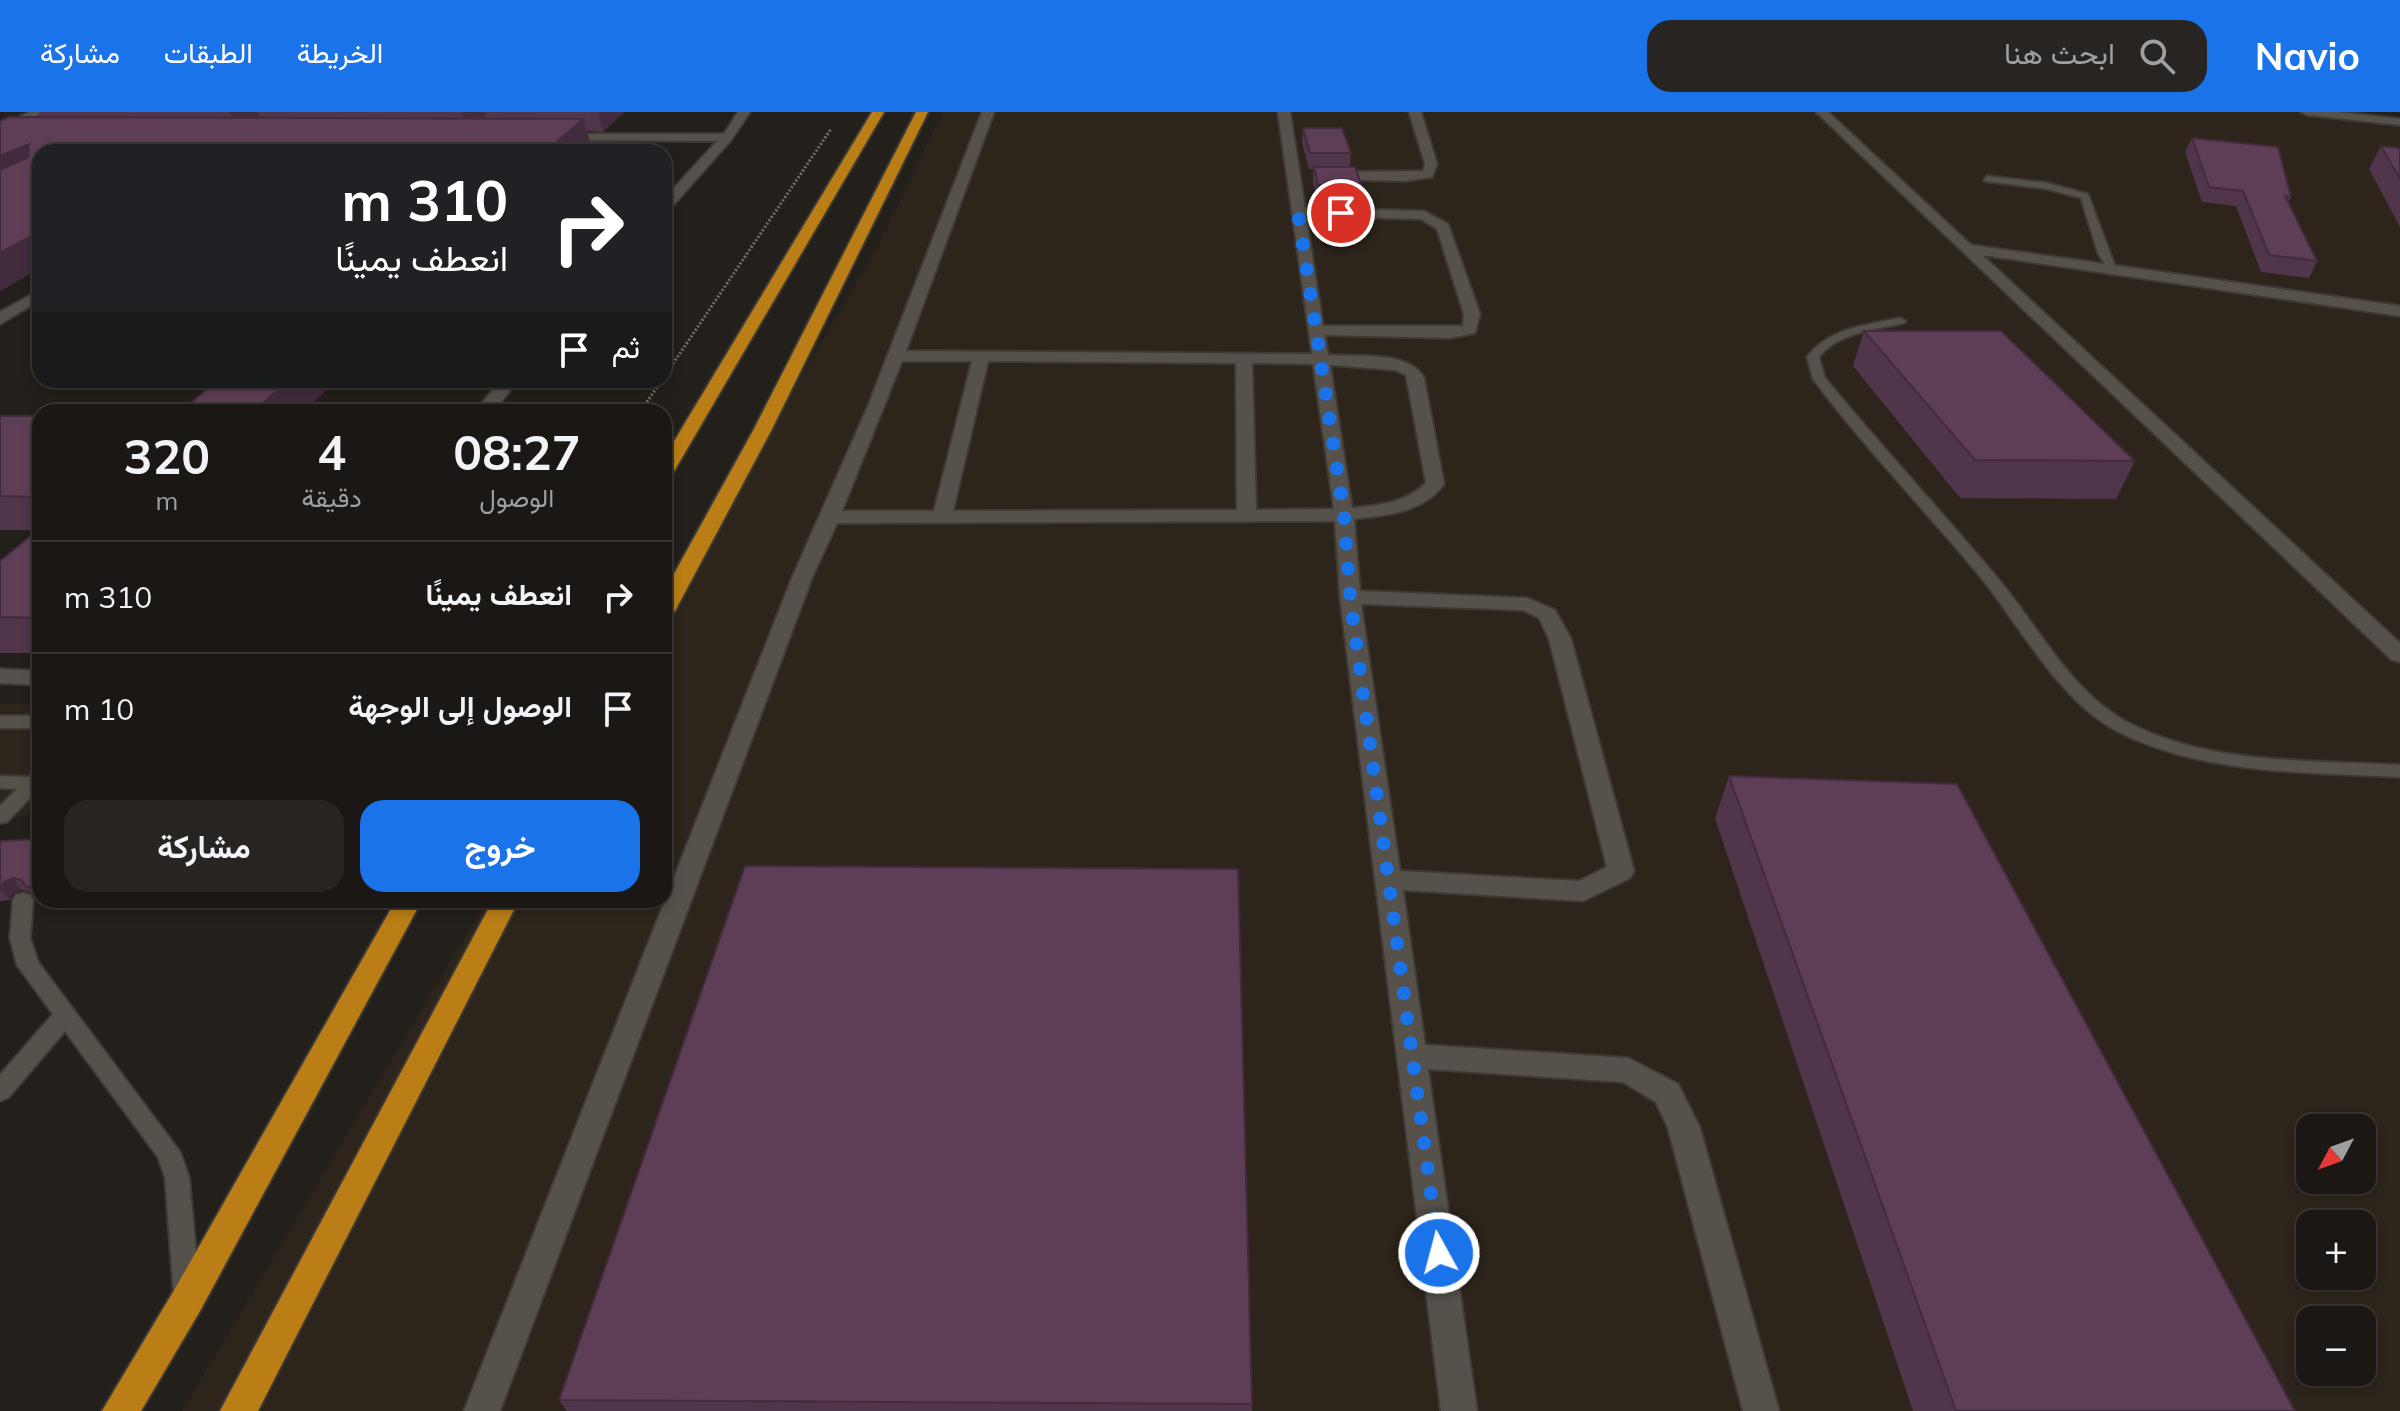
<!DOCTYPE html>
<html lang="ar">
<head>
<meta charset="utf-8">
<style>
  :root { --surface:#1a1714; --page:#272422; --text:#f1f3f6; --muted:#9f9fa0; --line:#383634; --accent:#1a73e8 }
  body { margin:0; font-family:Mulish,Vazirmatn,sans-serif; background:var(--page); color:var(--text); direction:rtl; height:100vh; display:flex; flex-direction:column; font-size:30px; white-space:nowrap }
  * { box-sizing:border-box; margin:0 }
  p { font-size:26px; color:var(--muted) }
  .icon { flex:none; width:44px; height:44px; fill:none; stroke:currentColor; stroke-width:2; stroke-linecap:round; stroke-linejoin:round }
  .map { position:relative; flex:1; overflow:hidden; direction:ltr }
  .panel { position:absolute; left:32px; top:292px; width:640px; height:504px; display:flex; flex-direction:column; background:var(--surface); border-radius:24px; box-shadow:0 4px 12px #0003,0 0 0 2px var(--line); direction:rtl }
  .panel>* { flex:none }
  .banner { position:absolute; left:32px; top:32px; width:640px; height:244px; border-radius:24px; box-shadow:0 4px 12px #0003,0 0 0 2px var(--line); direction:rtl; background:#202124; color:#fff; overflow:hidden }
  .needle { width:52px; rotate:229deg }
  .fabs { position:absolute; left:2296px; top:1002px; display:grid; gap:16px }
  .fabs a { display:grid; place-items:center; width:80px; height:80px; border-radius:16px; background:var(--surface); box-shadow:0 4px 12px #0003,0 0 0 2px var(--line); font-size:40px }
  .pin { position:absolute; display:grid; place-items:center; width:68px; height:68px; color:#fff; margin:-34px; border:4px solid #fff; border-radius:50%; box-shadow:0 2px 8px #0007 }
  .me { position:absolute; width:88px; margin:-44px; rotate:353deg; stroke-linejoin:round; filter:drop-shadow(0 0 6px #0008) }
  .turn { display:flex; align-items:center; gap:28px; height:168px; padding:0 32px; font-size:36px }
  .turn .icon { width:104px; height:104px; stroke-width:2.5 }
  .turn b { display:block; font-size:56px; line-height:68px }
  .then { display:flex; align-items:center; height:76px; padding:0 32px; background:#0003; gap:16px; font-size:30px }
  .eta { display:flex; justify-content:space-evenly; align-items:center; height:136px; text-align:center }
  .eta b { font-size:48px; font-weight:700; line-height:56px }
  .button { display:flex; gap:16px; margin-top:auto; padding:16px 32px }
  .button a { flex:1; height:92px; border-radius:24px; background:var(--accent); color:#fff; font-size:32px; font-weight:700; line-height:92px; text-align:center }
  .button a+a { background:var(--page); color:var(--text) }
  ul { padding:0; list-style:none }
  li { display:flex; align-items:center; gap:24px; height:112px; padding:0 32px; border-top:2px solid var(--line) }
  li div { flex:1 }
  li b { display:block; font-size:30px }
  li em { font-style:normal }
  header { display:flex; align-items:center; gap:48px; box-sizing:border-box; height:112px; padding:0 40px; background:var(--accent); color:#fff }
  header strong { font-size:38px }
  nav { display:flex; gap:44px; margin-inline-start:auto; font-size:28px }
  .search { width:560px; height:72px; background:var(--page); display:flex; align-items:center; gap:20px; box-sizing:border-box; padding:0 28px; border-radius:24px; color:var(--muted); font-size:30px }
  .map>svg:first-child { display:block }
  .built { fill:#2d251b; fill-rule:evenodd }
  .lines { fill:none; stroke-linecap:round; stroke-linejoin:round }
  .lane-casing { stroke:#3e3a36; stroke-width:4 }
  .street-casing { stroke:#3e3a36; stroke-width:4 }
  .secondary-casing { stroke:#3e3a36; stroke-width:4 }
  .highway-casing { stroke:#3e3a36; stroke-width:4 }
  .path { stroke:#73706c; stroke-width:3; stroke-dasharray:2 2; stroke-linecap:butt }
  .lane { fill:#56514b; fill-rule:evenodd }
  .street { fill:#56514b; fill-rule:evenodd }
  .secondary { fill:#56514b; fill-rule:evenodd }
  .highway { fill:#bb7e16; fill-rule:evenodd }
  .wall { fill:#51354a }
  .shaded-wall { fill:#422b3c }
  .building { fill:#5e3e56; stroke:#422b3c; stroke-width:2 }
  .route { stroke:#1a73e8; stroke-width:14; stroke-dasharray:0 25.2 }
</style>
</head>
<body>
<header>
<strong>Navio</strong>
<div class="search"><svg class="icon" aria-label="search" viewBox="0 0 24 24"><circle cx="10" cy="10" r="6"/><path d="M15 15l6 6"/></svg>ابحث هنا</div>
<nav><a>الخريطة</a><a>الطبقات</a><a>مشاركة</a></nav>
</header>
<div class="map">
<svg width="2400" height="1299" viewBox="0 0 2400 1299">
  <rect width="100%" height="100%" fill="#231f1a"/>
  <path class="built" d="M943 0H2317L2400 9V1299H182L487 788H664V493L875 140ZM2310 1016H2362V1068H2310ZM2310 1112H2362V1164H2310ZM2310 1208H2362V1260H2310Z
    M0 592H40V697L0 712Z"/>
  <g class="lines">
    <defs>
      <path id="lane" d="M1987 64 2047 71 2088 82 2117 160H2109L2098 141 2081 86 2047 77 1984 69Z
        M1900 206 1906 209 1904 211C1875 218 1839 220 1819 245L1825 266C1882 335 1943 401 2000 469 2040 517 2073 583 2131 612 2212 653 2312 648 2400 653V665C2307 660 2204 663 2119 620 2060 591 2019 512 1978 462 1924 397 1864 335 1813 267L1807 245C1829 216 1866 213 1900 206Z
        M0 604H40V616H0Z
        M40 658V675L7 710 0 711V694L17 677 0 676V664L29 665Z
        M23 781 30 783 33 788 30 826 38 850 180 1040 189 1065 200 1183 196 1192 187 1195 178 1192 174 1183 165 1065 158 1045 65 919 8 986 0 989V963L53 902 17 853 10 826 13 788 16 783Z"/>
      <path id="street" d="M30 0H45L0 21V14Z
        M738 0H750L731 28 669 98 664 99V87L717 29 558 28 552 25 558 22H724Z
        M982 0H994L906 239 1312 242 1278 0H1290L1305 96 1424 99 1448 112 1480 202 1475 221 1450 226 1325 223 1328 243C1355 245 1410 238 1424 266L1444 372C1423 401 1387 403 1354 407L1360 479 1527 486 1555 498 1571 527 1634 759 1630 766 1583 789 1403 778 1425 933 1628 946 1678 972 1700 1016 1779 1299H1743L1668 1016 1656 990 1623 970 1428 957 1477 1299H1441L1340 485 1335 409 837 411 812 466 500 1299H464L792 466 868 294ZM1306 104 1421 107 1437 117 1464 202 1463 214H1323ZM902 249H972L934 399H842ZM988 249 1236 251 1237 398 953 399ZM1252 251 1313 252 1334 397 1256 398ZM1330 253 1395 258 1406 263 1426 371C1406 391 1379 393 1352 396ZM1361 492 1523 498 1539 506 1549 527 1607 755 1579 769 1400 759Z
        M1409 0H1421L1437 52 1432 65 1405 69 1324 67 1322 64 1328 60 1423 59 1425 52Z
        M1816 0H1828L1971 133 2400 194V204L1982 143 2400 531V550L2392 548Z
        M40 178V188L0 212V200Z
        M501 268H518L493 300H475Z
        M0 557 40 559V573L0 571Z"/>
      <path id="secondary" d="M2301 0H2338L2400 7V13L2307 3Z"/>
      <path id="highway" d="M872 0H884L673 361 664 366V346Z
        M916 0H928L772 317 675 499 664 505V480L754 317Z
        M396 788H422L200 1199 141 1299H102L176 1175Z
        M493 788H519L258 1299H220Z"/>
    </defs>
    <use href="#lane" class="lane-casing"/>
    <use href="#street" class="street-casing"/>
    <use href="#secondary" class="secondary-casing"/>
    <use href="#highway" class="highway-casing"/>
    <path class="path" d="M664 265 831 17
      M640 300 662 268"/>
    <use href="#lane" class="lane"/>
    <use href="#street" class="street"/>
    <use href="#secondary" class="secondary"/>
    <use href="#highway" class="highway"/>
  </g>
  <path class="wall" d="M38 0H624L603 20 587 19 590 31 581 40H40V156L0 179V9L41 5Z
    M1303 16 1351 41 1350 55 1361 72 1360 89H1317L1313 71V57H1309L1302 31Z
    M2192 26 2291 85 2288 91 2317 149 2309 166 2261 160 2236 94 2202 90 2185 40Z
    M2381 34 2400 36V115L2369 57Z
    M1864 219 2135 349 2116 387 1960 386 1853 254Z
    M0 304H40V541H0V449L37 418H0Z
    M1729 664 2295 1299H1913L1715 706Z
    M40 727V787H36L30 780 22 778 13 781 10 788 0 789V729Z
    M559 1288 1252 1292V1299H567Z"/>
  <path class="shaded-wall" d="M230 0H257L260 5 238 18Z
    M462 0H485L486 3 468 18Z
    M598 0H624L603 20Z
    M583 7 590 31 581 40H550L549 37Z
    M29 32 40 53 0 77V44Z
    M31 124 40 140V156L0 179V141Z
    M289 268H337L303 300H253Z
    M13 766 22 778 13 781 10 788 0 777 4 770Z"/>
  <path class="building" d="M9 5 583 7 549 37H542L539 40H40V124H31L0 141V58L28 45 29 32 0 44V9Z
    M1303 16H1342L1351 41H1310Z
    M2192 26 2278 35 2291 85 2285 84 2317 149 2269 143 2243 79 2209 75Z
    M2381 34 2400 36V67Z
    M1314 55H1355L1361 72 1318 73Z
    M1864 219H2001L2135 349 1975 348Z
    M218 268H289L253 300H180Z
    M0 304H40V385L0 384Z
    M40 416V506L0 505V449Z
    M1729 664 1957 672 2295 1299H1956Z
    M40 727V775H26L21 768 13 766 4 770 0 777V729Z
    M745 754 1238 757 1252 1292 559 1288Z"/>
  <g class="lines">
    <path class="route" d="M1341 101 1298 100 1344 403 1350 485 1439 1141"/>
  </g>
</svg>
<div class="fabs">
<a><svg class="needle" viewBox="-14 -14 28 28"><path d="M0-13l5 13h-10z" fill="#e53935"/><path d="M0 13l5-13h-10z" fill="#9f9fa0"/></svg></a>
<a>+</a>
<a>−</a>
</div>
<div class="pin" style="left:1341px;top:101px;background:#d93025"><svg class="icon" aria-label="arrive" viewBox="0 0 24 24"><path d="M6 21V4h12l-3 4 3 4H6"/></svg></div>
<svg class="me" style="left:1439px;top:1141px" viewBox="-20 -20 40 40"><circle r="17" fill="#1a73e8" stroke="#fff" stroke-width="3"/><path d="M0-11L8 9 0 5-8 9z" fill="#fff"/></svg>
<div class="banner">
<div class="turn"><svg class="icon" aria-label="right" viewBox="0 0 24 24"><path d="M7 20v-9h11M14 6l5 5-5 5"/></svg><div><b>310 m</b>انعطف يمينًا</div></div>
<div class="then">ثم<svg class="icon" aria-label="arrive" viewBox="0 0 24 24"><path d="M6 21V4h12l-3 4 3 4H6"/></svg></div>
</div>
<section class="panel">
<div class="eta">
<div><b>08:27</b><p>الوصول</p></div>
<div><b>4</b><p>دقيقة</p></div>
<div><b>320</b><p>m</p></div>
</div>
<ul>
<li><svg class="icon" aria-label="right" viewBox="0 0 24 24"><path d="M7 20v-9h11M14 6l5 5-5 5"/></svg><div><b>انعطف يمينًا</b></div><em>310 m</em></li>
<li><svg class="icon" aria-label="arrive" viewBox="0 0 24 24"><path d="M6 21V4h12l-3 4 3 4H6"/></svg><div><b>الوصول إلى الوجهة</b></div><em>10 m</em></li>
</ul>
<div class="button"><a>خروج</a><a>مشاركة</a></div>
</section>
</div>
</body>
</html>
